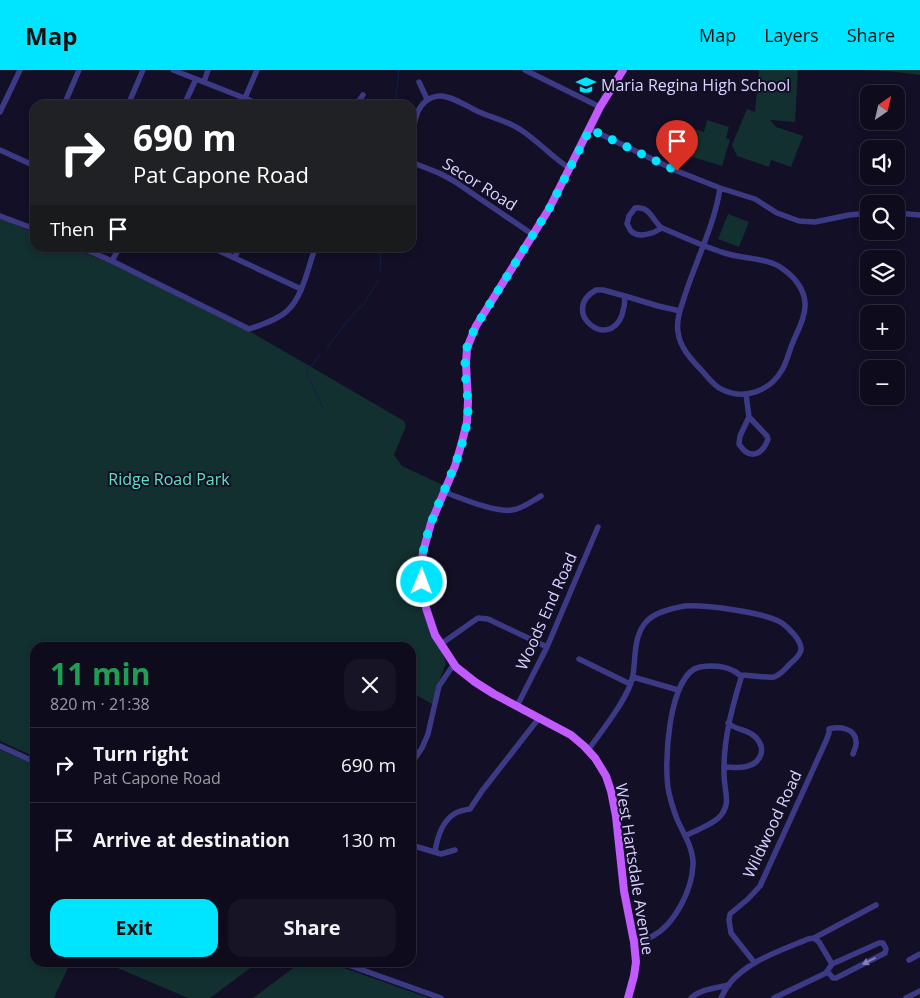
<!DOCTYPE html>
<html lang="en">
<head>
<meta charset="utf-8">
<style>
  :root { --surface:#0e0b1c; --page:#171425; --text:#f1f3f6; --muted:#9b9ba3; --line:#2e2b3b; --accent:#00e5ff }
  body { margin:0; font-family:"Open Sans",sans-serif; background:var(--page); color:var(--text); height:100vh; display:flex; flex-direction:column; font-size:19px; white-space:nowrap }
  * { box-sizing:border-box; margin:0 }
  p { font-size:16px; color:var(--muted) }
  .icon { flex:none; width:28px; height:28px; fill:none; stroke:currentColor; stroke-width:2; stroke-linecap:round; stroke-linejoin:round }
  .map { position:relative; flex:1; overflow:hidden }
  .details { position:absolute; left:30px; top:572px; width:386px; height:325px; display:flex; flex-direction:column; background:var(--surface); border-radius:15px; box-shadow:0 2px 8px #0003,0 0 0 1px var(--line) }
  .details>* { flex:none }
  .guide { position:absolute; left:30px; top:30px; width:386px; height:152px; border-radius:15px; box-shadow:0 2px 8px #0003,0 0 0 1px var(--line); background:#202124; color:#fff; overflow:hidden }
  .needle { width:32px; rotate:34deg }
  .controls { position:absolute; left:860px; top:15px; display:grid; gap:10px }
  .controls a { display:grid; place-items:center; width:45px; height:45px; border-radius:10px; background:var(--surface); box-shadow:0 2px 8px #0003,0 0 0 1px var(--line); font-size:25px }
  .pin { position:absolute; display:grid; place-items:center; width:42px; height:42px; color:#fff; margin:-51px -21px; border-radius:50% 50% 50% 0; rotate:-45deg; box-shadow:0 0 5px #0007 }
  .pin .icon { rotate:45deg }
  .me { position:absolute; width:55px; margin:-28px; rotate:1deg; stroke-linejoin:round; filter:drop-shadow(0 0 4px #0008) }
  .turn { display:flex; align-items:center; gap:18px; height:105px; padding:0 20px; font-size:22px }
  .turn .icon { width:65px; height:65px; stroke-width:2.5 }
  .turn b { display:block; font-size:35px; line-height:42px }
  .then { display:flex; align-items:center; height:48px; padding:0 20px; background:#0003; gap:10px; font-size:19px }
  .round { display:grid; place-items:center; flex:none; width:52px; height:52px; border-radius:15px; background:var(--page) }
  .overview { display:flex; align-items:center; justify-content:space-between; height:85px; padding:0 20px }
  h1 { font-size:30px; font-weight:700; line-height:38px; color:#1e9e55 }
  .primary-button { display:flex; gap:10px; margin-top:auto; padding:10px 20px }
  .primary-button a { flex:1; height:58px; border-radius:15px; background:var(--accent); color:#111; font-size:20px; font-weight:700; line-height:58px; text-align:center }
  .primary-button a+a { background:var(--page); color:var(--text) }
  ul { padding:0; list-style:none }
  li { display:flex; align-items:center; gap:15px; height:75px; padding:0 20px; border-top:1px solid var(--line) }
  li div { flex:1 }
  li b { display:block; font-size:19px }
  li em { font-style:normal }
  header { display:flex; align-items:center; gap:30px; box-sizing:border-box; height:70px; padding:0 25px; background:var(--accent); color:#111 }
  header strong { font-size:24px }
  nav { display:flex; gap:28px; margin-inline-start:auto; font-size:18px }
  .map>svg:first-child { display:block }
  .green { fill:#12302f }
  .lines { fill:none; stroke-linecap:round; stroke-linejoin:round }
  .stream { stroke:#0c2248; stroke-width:1 }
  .minor { stroke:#3d3a85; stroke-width:5.5 }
  .major { stroke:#c25bff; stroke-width:8 }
  .oneway { fill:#837fbc }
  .route { stroke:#00e5ff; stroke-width:9; stroke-dasharray:0 16.2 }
  .labels { text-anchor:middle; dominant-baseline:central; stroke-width:4; stroke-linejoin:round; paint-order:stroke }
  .poi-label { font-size:16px; fill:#d9d4ff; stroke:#130f26; text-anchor:start }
  .street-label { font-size:16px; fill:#d9d4ff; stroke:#130f26 }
  .park-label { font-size:16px; fill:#5fe0c0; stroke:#130f26 }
</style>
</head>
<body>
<header>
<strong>Map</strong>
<nav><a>Map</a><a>Layers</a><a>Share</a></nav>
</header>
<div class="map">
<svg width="920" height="928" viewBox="0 0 920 928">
  <rect width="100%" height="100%" fill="#130f26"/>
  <path class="green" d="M759 0H798L795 52 770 50 776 57 803 66 791 97 771 90 769 97 737 86 732 75 747 39 755 42Z
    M862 0H920V5L888 1Z
    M707 50 729 57 726 68 730 70 722 96 679 83 687 57 704 62Z
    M728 144 749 152 739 177 718 169Z
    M0 148 35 163V178H72L113 194 244 258 404 351 406 356 394 385 402 396 445 416 428 457 420 523 446 593 439 611 432 634 411 622V578H35V687L0 671Z
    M0 679 35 695V892L70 893 54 928H0Z
    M106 893 257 892V893L210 928H188Z
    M300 893H325L333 894 429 928H253Z"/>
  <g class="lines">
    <path class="stream" d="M395 35 399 0
      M378 178 381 189 380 202
      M327 277 354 243 363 235 378 211
      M321 284 306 302 323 338"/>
    <path class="minor" d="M173 0 262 35
      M525 0 600 37
      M204 12 208 0
      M419 12 427 29
      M64 35 79 0
      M128 35 143 0
      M184 35 196 9
      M242 35 257 0
      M356 35 363 25
      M0 42 20 0
      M590 59 677 101 720 118 755 129 777 143 799 151 815 152 849 145 869 143
      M411 70C414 57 415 39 426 31 429 28 436 26 440 26 452 26 468 37 479 42 493 48 508 51 521 60 538 71 552 87 569 98
      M0 80 35 96
      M411 92 439 103 454 111 532 164
      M635 138C651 136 652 151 662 158 654 163 639 169 631 161 630 160 628 155 627 154L629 146Z
      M896 143 920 145
      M0 146 35 159
      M662 158C684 167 706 178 728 184 745 189 769 188 783 199 794 207 804 218 805 233 806 246 798 260 793 272 789 281 787 292 782 300 770 321 745 330 723 320 715 317 709 309 704 303 693 291 680 279 678 262 676 250 681 237 685 225 696 190 715 154 720 118
      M82 178 112 191 249 259C261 255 277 250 287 241 303 227 308 197 315 178
      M213 178 301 219
      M235 187 239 178
      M112 191 119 178
      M596 220H603L625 226C625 232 624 239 622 245 608 282 559 241 596 220Z
      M625 226 658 236 680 241
      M746 324 749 347
      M749 347 767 366 768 369C762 386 749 390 739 374L740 366Z
      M444 422C461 428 495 443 512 440 522 439 532 431 541 426
      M441 574 478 548 488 549 547 577
      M579 589 630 614
      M633 607 678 620
      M517 636 547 577 598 457
      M0 676 35 692
      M588 680C601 662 630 626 633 605 636 586 633 563 649 549 659 541 673 538 685 536 705 535 765 542 782 553 789 558 802 571 801 580 800 586 793 591 789 595 785 599 780 605 774 607 767 608 748 605 740 605 729 596 713 595 700 597 668 603 663 698 669 723 671 732 674 741 677 749 683 763 694 779 693 795 692 820 675 854 653 866 647 869 640 870 634 872
      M411 694 422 678 428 664 439 616 454 594
      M724 697C731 697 738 698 744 697 762 694 768 677 753 665 745 659 736 660 728 653
      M685 766C696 760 715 754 722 744 729 734 726 726 725 715 724 710 724 704 724 699 724 667 732 638 741 608L740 605
      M411 775 441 784 455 780
      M435 782C437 768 442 752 454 744 458 741 465 740 470 739L482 721 539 648
      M814 868 876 835
      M909 890 920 884
      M340 892 441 928
      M754 892 731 863 729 850 730 844 748 829 760 816 826 671 829 663V659C839 656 855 658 856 671 857 676 854 680 853 684
      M691 928C701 919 716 918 729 915
      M721 928C723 924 726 918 729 914 749 890 780 881 808 869L814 868 819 872 832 894
      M774 928 826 903 832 894 879 873H883L886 879 885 883 836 908H833L827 901
      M906 928 920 921"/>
    <path class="major" d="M623 0 600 37 549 139 476 256 467 278 466 294 468 331 467 352 462 372 455 396 431 453 423 482 421 502 423 524 426 538 435 565 456 597 475 612 494 624 571 665 584 676 595 688 606 706 611 721 616 746 624 821 634 872 636 892 634 906 628 928"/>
  </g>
  <defs><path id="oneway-solid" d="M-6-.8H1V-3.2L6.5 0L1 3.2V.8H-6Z" transform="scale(1.25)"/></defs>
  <use class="oneway" href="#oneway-solid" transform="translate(869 891) rotate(153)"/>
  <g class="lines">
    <path class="route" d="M422 512C416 458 459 406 467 352 471 328 461 300 467 277 469 269 473 263 476 256L549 139 590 59 677 101"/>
  </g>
  <defs>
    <symbol id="school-bare" viewBox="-9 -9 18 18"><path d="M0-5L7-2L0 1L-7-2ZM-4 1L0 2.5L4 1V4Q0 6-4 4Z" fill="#00e5ff" stroke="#130f26" stroke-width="2.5" paint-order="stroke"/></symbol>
  </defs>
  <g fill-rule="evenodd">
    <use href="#school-bare" x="572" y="1" width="28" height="28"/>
  </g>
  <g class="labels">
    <g class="poi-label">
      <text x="601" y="15">Maria Regina High School</text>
    </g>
    <g class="street-label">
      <text transform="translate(480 114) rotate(32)">Secor Road</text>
      <text transform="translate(546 541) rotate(-66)">Woods End Road</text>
      <text transform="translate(772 754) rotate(-65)">Wildwood Road</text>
      <text transform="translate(635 799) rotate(81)">West Hartsdale Avenue</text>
    </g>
    <g class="park-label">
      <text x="169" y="409">Ridge Road Park</text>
    </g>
  </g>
</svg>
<div class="controls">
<a><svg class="needle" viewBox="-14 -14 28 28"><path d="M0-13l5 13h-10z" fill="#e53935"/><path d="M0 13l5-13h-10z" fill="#9b9ba3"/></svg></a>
<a><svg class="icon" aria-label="sound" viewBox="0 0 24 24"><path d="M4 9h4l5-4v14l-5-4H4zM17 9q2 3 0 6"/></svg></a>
<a><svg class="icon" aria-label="search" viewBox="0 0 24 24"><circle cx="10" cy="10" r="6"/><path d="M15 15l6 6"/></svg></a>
<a><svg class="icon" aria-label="layers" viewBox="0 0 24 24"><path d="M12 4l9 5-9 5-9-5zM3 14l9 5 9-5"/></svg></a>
<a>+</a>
<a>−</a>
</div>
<div class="pin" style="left:677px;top:101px;background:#d93025"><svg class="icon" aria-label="arrive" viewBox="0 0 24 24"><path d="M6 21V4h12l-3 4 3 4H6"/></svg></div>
<svg class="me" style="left:422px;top:512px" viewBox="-20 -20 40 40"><circle r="17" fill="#00e5ff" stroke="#fff" stroke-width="3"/><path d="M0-11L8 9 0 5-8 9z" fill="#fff"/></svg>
<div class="guide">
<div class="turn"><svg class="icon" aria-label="right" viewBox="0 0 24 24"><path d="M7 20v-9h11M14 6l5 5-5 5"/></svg><div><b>690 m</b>Pat Capone Road</div></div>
<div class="then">Then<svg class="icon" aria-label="arrive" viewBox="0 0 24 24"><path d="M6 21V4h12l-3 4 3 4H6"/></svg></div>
</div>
<section class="details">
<div class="overview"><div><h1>11 min</h1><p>820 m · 21:38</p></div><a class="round"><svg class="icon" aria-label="close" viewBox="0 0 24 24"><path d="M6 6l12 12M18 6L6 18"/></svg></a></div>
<ul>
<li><svg class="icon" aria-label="right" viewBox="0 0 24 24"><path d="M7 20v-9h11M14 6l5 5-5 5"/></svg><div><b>Turn right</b><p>Pat Capone Road</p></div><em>690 m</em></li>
<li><svg class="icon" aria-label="arrive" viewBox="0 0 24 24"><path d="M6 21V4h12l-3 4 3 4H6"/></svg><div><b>Arrive at destination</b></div><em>130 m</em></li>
</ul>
<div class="primary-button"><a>Exit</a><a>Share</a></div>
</section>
</div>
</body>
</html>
